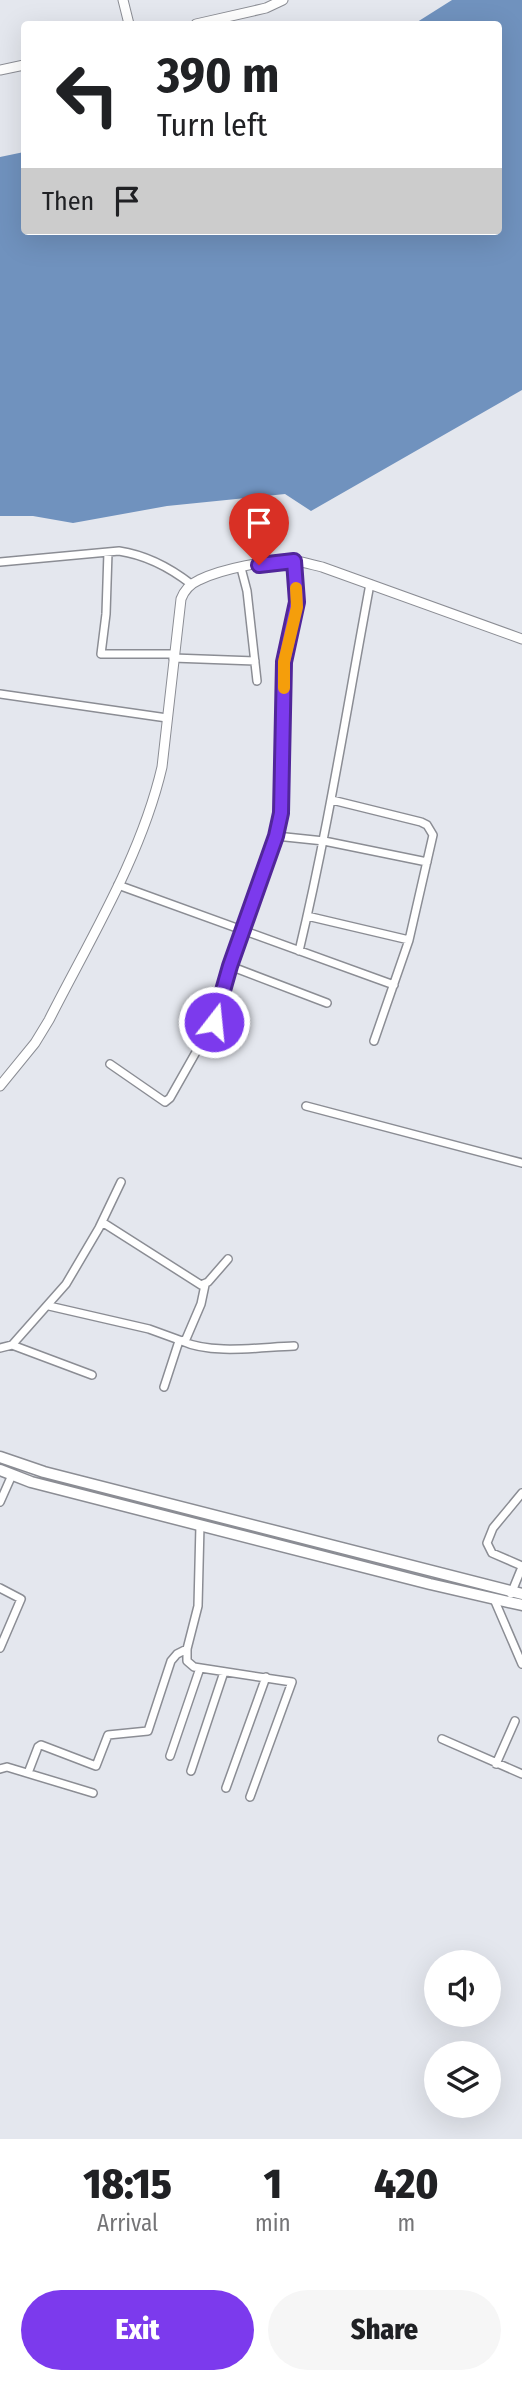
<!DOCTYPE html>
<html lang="en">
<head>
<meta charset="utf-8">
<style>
  :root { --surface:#fff; --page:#f6f6f6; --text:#202124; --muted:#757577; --accent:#7c3aed }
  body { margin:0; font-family:"Fira Sans Condensed",sans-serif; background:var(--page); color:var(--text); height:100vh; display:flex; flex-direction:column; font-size:26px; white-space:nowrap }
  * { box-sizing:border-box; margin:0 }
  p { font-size:23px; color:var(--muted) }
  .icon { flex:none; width:38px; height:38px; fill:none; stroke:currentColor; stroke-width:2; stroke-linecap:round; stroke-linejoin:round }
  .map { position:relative; height:2139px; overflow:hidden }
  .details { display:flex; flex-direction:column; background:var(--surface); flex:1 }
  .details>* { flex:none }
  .top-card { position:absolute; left:21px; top:21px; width:481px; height:214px; border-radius:7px; box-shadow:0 7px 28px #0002; background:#fff; color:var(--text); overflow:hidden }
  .tools { position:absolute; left:424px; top:1950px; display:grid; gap:14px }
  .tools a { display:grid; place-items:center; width:77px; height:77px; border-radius:50%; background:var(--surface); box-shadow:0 7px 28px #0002; font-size:35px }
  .pin { position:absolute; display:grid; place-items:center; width:60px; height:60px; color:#fff; margin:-72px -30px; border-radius:50% 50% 50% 0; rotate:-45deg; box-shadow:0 0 7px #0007 }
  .pin .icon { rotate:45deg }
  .me { position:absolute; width:77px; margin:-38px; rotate:16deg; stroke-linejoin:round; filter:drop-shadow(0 0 5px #0008) }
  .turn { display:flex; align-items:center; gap:24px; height:147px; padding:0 21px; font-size:32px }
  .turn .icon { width:91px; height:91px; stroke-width:2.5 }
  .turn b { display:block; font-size:49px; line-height:60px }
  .then { display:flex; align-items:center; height:66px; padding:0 21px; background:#0003; gap:14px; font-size:26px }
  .eta { display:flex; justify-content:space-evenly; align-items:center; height:119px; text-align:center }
  .eta b { font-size:42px; font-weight:800; line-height:49px }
  .button { display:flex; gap:14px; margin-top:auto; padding:14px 21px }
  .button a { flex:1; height:80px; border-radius:42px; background:var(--accent); color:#fff; font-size:28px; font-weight:800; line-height:80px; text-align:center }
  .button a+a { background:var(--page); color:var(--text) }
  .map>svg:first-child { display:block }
  .water { fill:#7092be }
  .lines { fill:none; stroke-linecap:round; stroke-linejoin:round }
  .minor-casing { stroke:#8b8d94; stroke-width:10 }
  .tertiary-casing { stroke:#8b8d94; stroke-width:11 }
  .trunk-casing { stroke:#8b8d94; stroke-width:13 }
  .minor { stroke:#fff; stroke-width:7 }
  .tertiary { stroke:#fff; stroke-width:9 }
  .trunk { stroke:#fff; stroke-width:10 }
  .route-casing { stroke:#51269a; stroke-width:18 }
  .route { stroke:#7c3aed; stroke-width:12 }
  .slow { stroke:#f59e0b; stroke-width:12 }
</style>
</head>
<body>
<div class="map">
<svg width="522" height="2139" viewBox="0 0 522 2139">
  <rect width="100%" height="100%" fill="#e4e7ee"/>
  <path class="water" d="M452 0H522V390L311 511 285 494 167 506 73 523 33 516H0V157L24 152V231H499V24H414Z"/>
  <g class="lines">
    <defs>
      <path id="minor" d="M108 552 106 614 101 654H174
        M0 562 119 551C146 555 169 567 191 584
        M241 568 247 591 257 681
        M173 658 255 661
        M0 694 167 718
        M332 800 421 822 427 825 433 835 409 940 374 1041
        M276 836 324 841 427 862
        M118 885 394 985
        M307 916 409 940
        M299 951C328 830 347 707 370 584
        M230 966 327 1003
        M110 1064 165 1102 170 1098 213 1022 230 966 276 836 281 813 284 662 297 602 294 561
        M306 1106 522 1163
        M102 1222 201 1285 208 1282 228 1259
        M49 1306 149 1329 182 1341 186 1339 201 1304 205 1285
        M182 1341C212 1355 261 1347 294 1346
        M12 1345 92 1375
        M0 1348 12 1345 66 1284 99 1228 121 1182
        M164 1387 179 1341
        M522 1493 493 1528 487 1543 492 1553 522 1566
        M0 1502 12 1475
        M200 1525 198 1606 187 1649V1661L194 1667 292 1682 250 1797
        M0 1588 21 1599 0 1648
        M511 1594 522 1567
        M494 1599 522 1664
        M442 1739 522 1774
        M170 1756 200 1668
        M496 1764 515 1721
        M0 1769 7 1767 93 1793
        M191 1771 224 1672
        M28 1773 38 1747 41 1745 96 1766 108 1735 148 1731 171 1661 177 1654 187 1649
        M226 1788 266 1677"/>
      <path id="tertiary" d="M123 0 129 24
        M196 24 266 8 283 0
        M0 70 24 65
        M0 1086 35 1043 49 1020C90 939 141 857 162 767L181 599C184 591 190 584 199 580 221 569 270 559 295 561 304 562 313 565 322 567L522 639"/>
      <path id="trunk" d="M0 1457 44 1472 522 1594
        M0 1470 31 1482 430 1584 522 1605"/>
    </defs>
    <use href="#minor" class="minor-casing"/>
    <use href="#tertiary" class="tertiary-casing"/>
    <use href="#trunk" class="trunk-casing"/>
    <use href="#minor" class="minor"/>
    <use href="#tertiary" class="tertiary"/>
    <use href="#trunk" class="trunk"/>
  </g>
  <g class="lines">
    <defs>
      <path id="route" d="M214 1022 230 966 276 836 281 813 284 662 297 602 294 561 259 565"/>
    </defs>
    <use href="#route" class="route-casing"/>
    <use href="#route" class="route"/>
    <path class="slow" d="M284 688V662L297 607 296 588"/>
  </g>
</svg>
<div class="tools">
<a><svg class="icon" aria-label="sound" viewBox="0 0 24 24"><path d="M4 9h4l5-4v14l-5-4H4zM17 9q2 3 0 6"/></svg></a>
<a><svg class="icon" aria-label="layers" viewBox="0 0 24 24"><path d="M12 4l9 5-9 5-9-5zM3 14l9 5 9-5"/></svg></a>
</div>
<div class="pin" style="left:259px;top:565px;background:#d93025"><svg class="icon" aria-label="arrive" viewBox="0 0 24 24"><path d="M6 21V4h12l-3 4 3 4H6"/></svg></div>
<svg class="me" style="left:214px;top:1022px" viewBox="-20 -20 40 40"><circle r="17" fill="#7c3aed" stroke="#fff" stroke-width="3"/><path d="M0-11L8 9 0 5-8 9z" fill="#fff"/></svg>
<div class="top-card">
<div class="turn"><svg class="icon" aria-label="left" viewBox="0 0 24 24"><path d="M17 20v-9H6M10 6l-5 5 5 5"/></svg><div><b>390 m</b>Turn left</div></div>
<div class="then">Then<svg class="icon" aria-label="arrive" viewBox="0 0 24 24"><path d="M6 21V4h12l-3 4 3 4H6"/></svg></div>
</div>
</div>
<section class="details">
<div class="eta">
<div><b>18:15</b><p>Arrival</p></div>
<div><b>1</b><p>min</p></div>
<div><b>420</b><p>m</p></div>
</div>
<div class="button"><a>Exit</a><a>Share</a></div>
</section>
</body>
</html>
